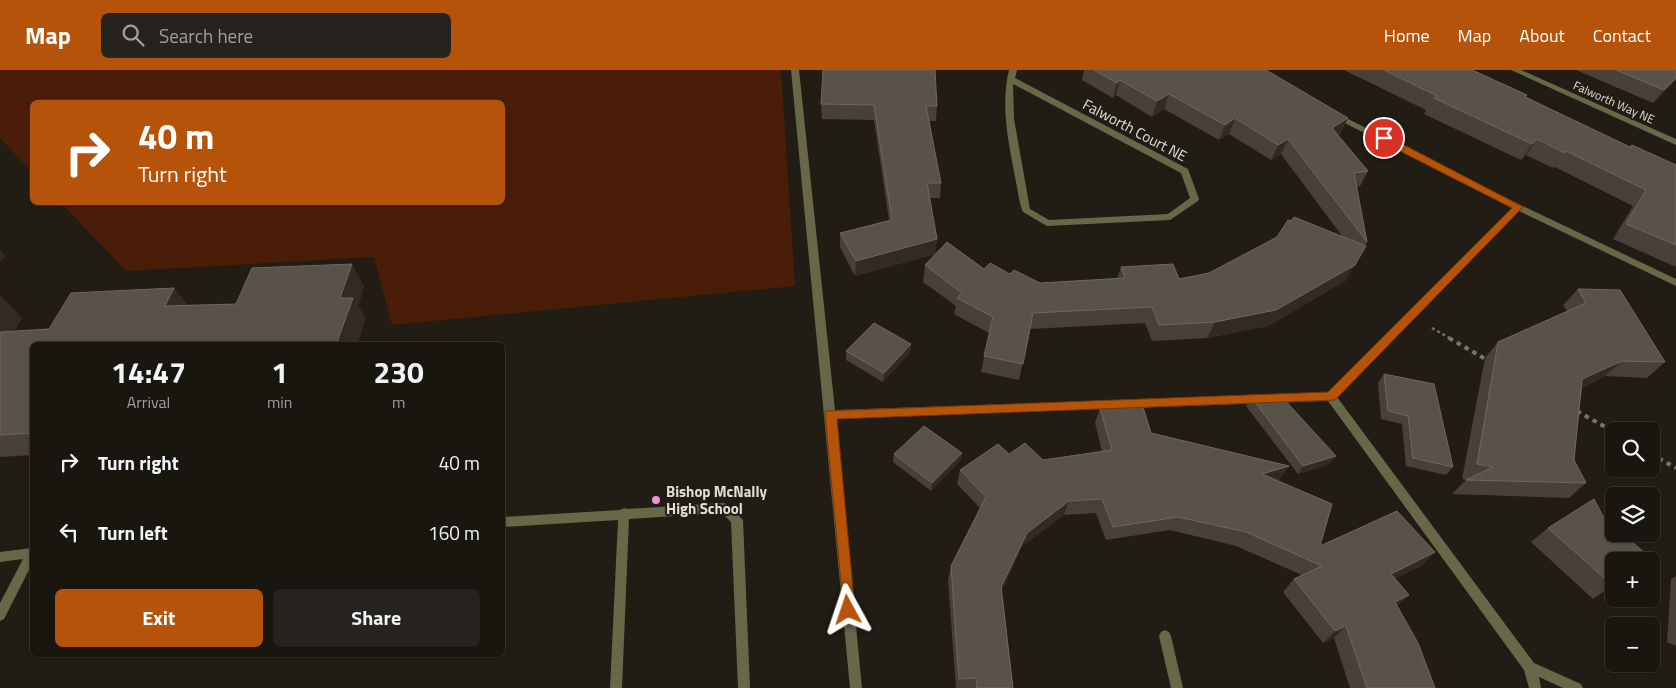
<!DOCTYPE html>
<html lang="en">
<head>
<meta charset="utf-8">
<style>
  :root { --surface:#191610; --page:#26231e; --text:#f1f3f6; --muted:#9f9f9f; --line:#373530; --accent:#b45309 }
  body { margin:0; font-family:"Titillium Web",sans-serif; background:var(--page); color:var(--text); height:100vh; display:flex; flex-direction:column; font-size:19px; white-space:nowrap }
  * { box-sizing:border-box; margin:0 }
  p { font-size:16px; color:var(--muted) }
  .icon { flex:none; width:28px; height:28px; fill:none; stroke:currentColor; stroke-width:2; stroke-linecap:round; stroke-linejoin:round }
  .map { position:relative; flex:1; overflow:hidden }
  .panel { position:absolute; left:30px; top:272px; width:475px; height:315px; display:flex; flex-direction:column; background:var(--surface); border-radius:8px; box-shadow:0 1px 4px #0004,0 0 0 1px var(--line) }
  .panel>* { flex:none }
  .hud { position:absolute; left:30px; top:30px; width:475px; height:105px; border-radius:8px; box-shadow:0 1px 4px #0004,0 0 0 1px var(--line); background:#b45309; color:#fff; overflow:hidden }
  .controls { position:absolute; left:1605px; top:352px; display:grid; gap:10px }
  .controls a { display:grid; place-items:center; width:55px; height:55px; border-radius:8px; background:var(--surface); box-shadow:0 1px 4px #0004,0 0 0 1px var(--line); font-size:25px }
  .pin { position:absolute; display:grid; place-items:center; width:42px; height:42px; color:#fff; margin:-21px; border:2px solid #fff; border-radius:50%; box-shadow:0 1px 5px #0007 }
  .me { position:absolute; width:55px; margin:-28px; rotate:355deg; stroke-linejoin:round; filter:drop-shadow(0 0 4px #0008) }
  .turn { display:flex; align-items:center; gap:18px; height:105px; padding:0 25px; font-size:22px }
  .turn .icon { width:65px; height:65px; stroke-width:2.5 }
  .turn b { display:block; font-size:35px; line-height:42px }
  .eta { display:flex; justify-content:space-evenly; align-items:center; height:85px; text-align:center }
  .eta b { font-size:30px; font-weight:700; line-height:35px }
  .primary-button { display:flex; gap:10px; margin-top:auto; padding:10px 25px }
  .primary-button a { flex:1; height:58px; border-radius:8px; background:var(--accent); color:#fff; font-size:20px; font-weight:700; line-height:58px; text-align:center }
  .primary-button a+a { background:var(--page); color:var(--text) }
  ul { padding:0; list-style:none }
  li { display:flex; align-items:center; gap:15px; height:70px; padding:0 25px }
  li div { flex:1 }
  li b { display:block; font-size:19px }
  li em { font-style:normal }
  header { display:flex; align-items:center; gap:30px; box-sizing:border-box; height:70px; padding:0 25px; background:var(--accent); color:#fff }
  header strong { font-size:24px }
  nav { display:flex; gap:28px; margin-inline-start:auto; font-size:18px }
  .search { width:350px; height:45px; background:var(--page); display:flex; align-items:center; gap:12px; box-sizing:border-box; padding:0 18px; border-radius:8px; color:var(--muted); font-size:19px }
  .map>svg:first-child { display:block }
  .green { fill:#491d07 }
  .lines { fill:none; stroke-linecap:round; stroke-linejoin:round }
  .path-far1 { stroke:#78756e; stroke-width:2.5; stroke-dasharray:3 3; stroke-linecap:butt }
  .path { stroke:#78756e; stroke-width:4; stroke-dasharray:4.5 4.5; stroke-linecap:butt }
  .service { fill:#676848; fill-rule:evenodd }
  .minor { fill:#676848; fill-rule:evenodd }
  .wall { fill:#47413a }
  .shaded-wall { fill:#312b24 }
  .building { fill:#58524b; stroke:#6d6861 }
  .route { fill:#b45309; stroke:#753606 }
  .poi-dot { fill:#f391d6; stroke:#211d15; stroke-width:2 }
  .labels { text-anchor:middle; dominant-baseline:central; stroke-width:4; stroke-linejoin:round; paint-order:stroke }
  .far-street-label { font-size:12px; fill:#e0ded8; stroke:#211d15 }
  .street-label { font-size:15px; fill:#e0ded8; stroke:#211d15 }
  .poi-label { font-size:15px; font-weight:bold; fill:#e0ded8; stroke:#211d15; text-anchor:start }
</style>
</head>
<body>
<header>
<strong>Map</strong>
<div class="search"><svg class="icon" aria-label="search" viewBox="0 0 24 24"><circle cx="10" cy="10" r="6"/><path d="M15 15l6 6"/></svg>Search here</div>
<nav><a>Home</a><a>Map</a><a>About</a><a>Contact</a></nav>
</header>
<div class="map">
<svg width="1676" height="618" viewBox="0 0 1676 618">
  <rect width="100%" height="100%" fill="#211d15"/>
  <path class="green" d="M0 0H781L795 216 392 255 374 187 126 201 61 133 502 132V32H32V102L0 68Z"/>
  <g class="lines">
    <path class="path-far1" d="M1432 258 1451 269"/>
    <path class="path" d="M1449 268 1487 290
      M1577 341 1614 362
      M1651 384 1676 398"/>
    <path class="service" d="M791 0H799L835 340 1329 323 1512 138 1333 47V43H1336L1521 135 1676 209V216L1519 141 1337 327 1534 593 1581 614 1583 618H1563L1539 607 1541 618H1529L1524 600 1328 331 836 348 862 618H850Z
      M724 433 728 435 743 450 750 618H738L731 452 722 443 629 449 622 618H610L618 450 502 457V447L620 440 624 438 627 439Z
      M32 478V494L4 549 0 551V533L23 489 0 492V482Z"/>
    <path class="minor" d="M1009 0H1017L1015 8 1188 99 1199 129 1198 131 1170 150 1047 156 1023 142C1019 133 1018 121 1016 112 1009 75 1000 36 1009 0ZM1013 14 1181 103 1190 128 1168 144 1049 150 1030 139 1014 49Z
      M1511 0H1521L1676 69V75Z
      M1165 560 1169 562 1171 566 1183 618H1171L1159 566 1161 562Z"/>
  </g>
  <path class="wall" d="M1084 0H1266L1341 63 1338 65 1368 101 1360 116 1356 117 1367 172 1355 195 1345 211 1268 256 1207 268 1152 271 1145 253 1030 259 1019 310 981 302 989 263 954 244 956 236 923 212 925 195 984 199 1010 204 1040 213 1117 209 1121 197 1179 209 1209 203 1342 166 1281 84 1271 90 1229 64 1219 70 1164 39 1152 47 1116 25 1113 28 1082 10Z
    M1344 0H1472L1526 27 1630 77 1676 95V197L1613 169 1633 136 1555 97 1553 98 1526 85 1521 90 1424 44 1426 40Z
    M1576 0H1676V10L1653 33Z
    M821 34 937 36 936 51H929L941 113 940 128H929L937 169 935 184 855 206 840 177V163L889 150 874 50 822 49Z
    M364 216 358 236 366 249 32 275V385L0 387V226L22 248 14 261 49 259 188 235 236 234Z
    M1578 219 1665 292 1647 308 1605 306 1582 318 1574 390 1586 413 1569 428 1452 424 1466 410 1462 409 1485 288 1498 272 1567 241 1563 235Z
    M911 274 910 283 883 312 846 290V281Z
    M1384 304 1453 397 1446 405 1406 396 1402 354 1381 349 1378 313Z
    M1251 327 1330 394 1298 404 1246 336Z
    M1100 338 1151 363 1289 396 1279 410H1277L1320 476 1435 482 1421 496 1395 508 1409 525 1397 536 1435 618H1350L1334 568 1323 573 1283 522 1294 509 1302 505 1236 476 1170 460 1106 470 1096 443 1064 445 1022 476 1002 520 1013 618H956L948 509 951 496 980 438 957 414 960 400 1009 384 1043 390 1102 381 1095 353Z
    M962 383 960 391 931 421 893 392 894 384Z
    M1548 458 1614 491V515L1593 529 1531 472Z
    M1676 506V576L1667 572 1671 509Z"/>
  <path class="shaded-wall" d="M1676 8V10L1653 33 1664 20Z
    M1120 10 1116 25 1113 28 1117 13Z
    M1169 24 1164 39 1152 47 1157 31Z
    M1235 48 1229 64 1219 70 1225 55Z
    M1348 48 1341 63 1325 73 1332 58Z
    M1288 69 1281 84 1271 90 1278 75Z
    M1537 69 1526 85 1521 90 1532 74Z
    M937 169 935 184 855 206 856 191Z
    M0 180 6 187 0 191Z
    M352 194 364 216 358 236 366 249 357 275H336L340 228Z
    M1355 195 1345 211 1268 256 1207 268 1215 252Z
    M174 218 192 240 165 236Z
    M0 226 22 248 0 284Z
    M911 274 910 283 883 312 884 303Z
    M1622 291 1605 306 1567 325 1582 309Z
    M962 383 960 391 931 421 932 413Z
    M1336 386 1330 394 1298 404 1303 396Z
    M1289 396 1279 410 1253 418 1262 404Z
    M1069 431 1064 445 1022 476 998 530 1001 517 1027 463Z
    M1435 482 1421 496 1378 517 1391 504Z
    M1614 514V515L1593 529 1612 515Z
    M1409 525 1395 538V532Z
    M1346 556 1334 568 1323 573 1335 561Z"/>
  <path class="building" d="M823 0H935L937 36H926L941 113H927L937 169 856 191 840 163 892 150 874 35 821 34Z
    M1094 0H1266L1348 48 1332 58 1368 101 1354 103 1367 172 1288 69 1278 75 1235 48 1225 55 1169 24 1157 31 1120 10 1117 13Z
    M1384 0H1472L1527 25 1525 27 1630 77 1632 75 1676 95V175L1626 154 1646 120 1566 81 1565 83 1537 69 1532 74 1434 28 1437 26Z
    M1616 0H1676V8L1664 20Z
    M1294 147 1366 176 1355 195 1276 240 1215 252 1159 255 1152 237 1033 243 1023 294 984 286 993 247 957 228 962 223 925 195 947 172 984 199 990 193 1010 204 1014 200 1040 213 1125 208 1121 197 1173 194 1179 209 1209 203 1277 167 1288 150 1291 151Z
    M352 194 340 228H353L336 275H32V363L0 365V262L49 259 71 223 174 218 165 236 236 234 252 198Z
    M1578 219 1620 220 1665 292 1622 291 1582 309 1574 390 1586 413 1466 410 1493 397 1477 394 1498 272 1586 233Z
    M874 253 911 274 884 303 846 281Z
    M1384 304 1434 314 1453 397 1413 388 1408 346 1388 341Z
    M1281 326 1336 386 1303 396 1251 327Z
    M1143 337 1151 363 1289 396 1262 404 1332 434 1320 476 1397 441 1435 482 1391 504 1409 525 1395 532 1418 573 1435 618H1367L1346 556 1335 561 1294 509 1322 496 1246 462 1178 447 1113 457 1102 429 1069 431 1027 463 1001 517 1013 618H977L976 608 959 609 951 496 986 427 960 400 998 374 1009 384 1025 373 1043 390 1112 380 1100 338Z
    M924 356 962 383 932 413 894 384Z
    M1594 429 1603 446 1614 455V464H1623L1653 490 1650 491H1614V514L1612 515 1548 458Z"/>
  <path class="route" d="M1380 66H1387L1523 137 1335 330 837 349 855 540 853 544 848 546 844 544 825 344 826 341 1328 322 1512 138 1380 71Z"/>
  <circle class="poi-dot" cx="656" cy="430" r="5"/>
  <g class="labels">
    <g class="far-street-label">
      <text transform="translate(1614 32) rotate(24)">Falworth Way NE</text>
    </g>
    <g class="street-label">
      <text transform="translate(1135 60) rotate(28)">Falworth Court NE</text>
    </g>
    <g class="poi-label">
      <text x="666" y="421">Bishop McNally<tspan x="666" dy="17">High School</tspan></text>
    </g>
  </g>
</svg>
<div class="controls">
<a><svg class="icon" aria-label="search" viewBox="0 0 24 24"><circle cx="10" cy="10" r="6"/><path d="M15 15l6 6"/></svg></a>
<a><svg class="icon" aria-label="layers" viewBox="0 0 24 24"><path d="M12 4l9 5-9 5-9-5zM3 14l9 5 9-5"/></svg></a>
<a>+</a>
<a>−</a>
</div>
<div class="pin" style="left:1384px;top:68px;background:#d93025"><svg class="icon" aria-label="arrive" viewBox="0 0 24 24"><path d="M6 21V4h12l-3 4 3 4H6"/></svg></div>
<svg class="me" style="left:848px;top:540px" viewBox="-20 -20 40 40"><path d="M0-17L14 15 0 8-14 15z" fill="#b45309" stroke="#fff" stroke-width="4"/></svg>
<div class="hud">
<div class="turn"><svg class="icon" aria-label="right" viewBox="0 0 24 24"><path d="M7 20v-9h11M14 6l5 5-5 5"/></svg><div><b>40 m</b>Turn right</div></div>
</div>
<section class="panel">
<div class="eta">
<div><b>14:47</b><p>Arrival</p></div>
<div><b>1</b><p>min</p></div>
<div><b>230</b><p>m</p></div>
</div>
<ul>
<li><svg class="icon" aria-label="right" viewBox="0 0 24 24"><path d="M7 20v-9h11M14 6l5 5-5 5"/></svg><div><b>Turn right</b></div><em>40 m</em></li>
<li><svg class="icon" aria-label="left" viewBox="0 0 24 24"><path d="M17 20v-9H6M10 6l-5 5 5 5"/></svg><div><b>Turn left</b></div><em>160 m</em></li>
</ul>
<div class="primary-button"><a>Exit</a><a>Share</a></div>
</section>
</div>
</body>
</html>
